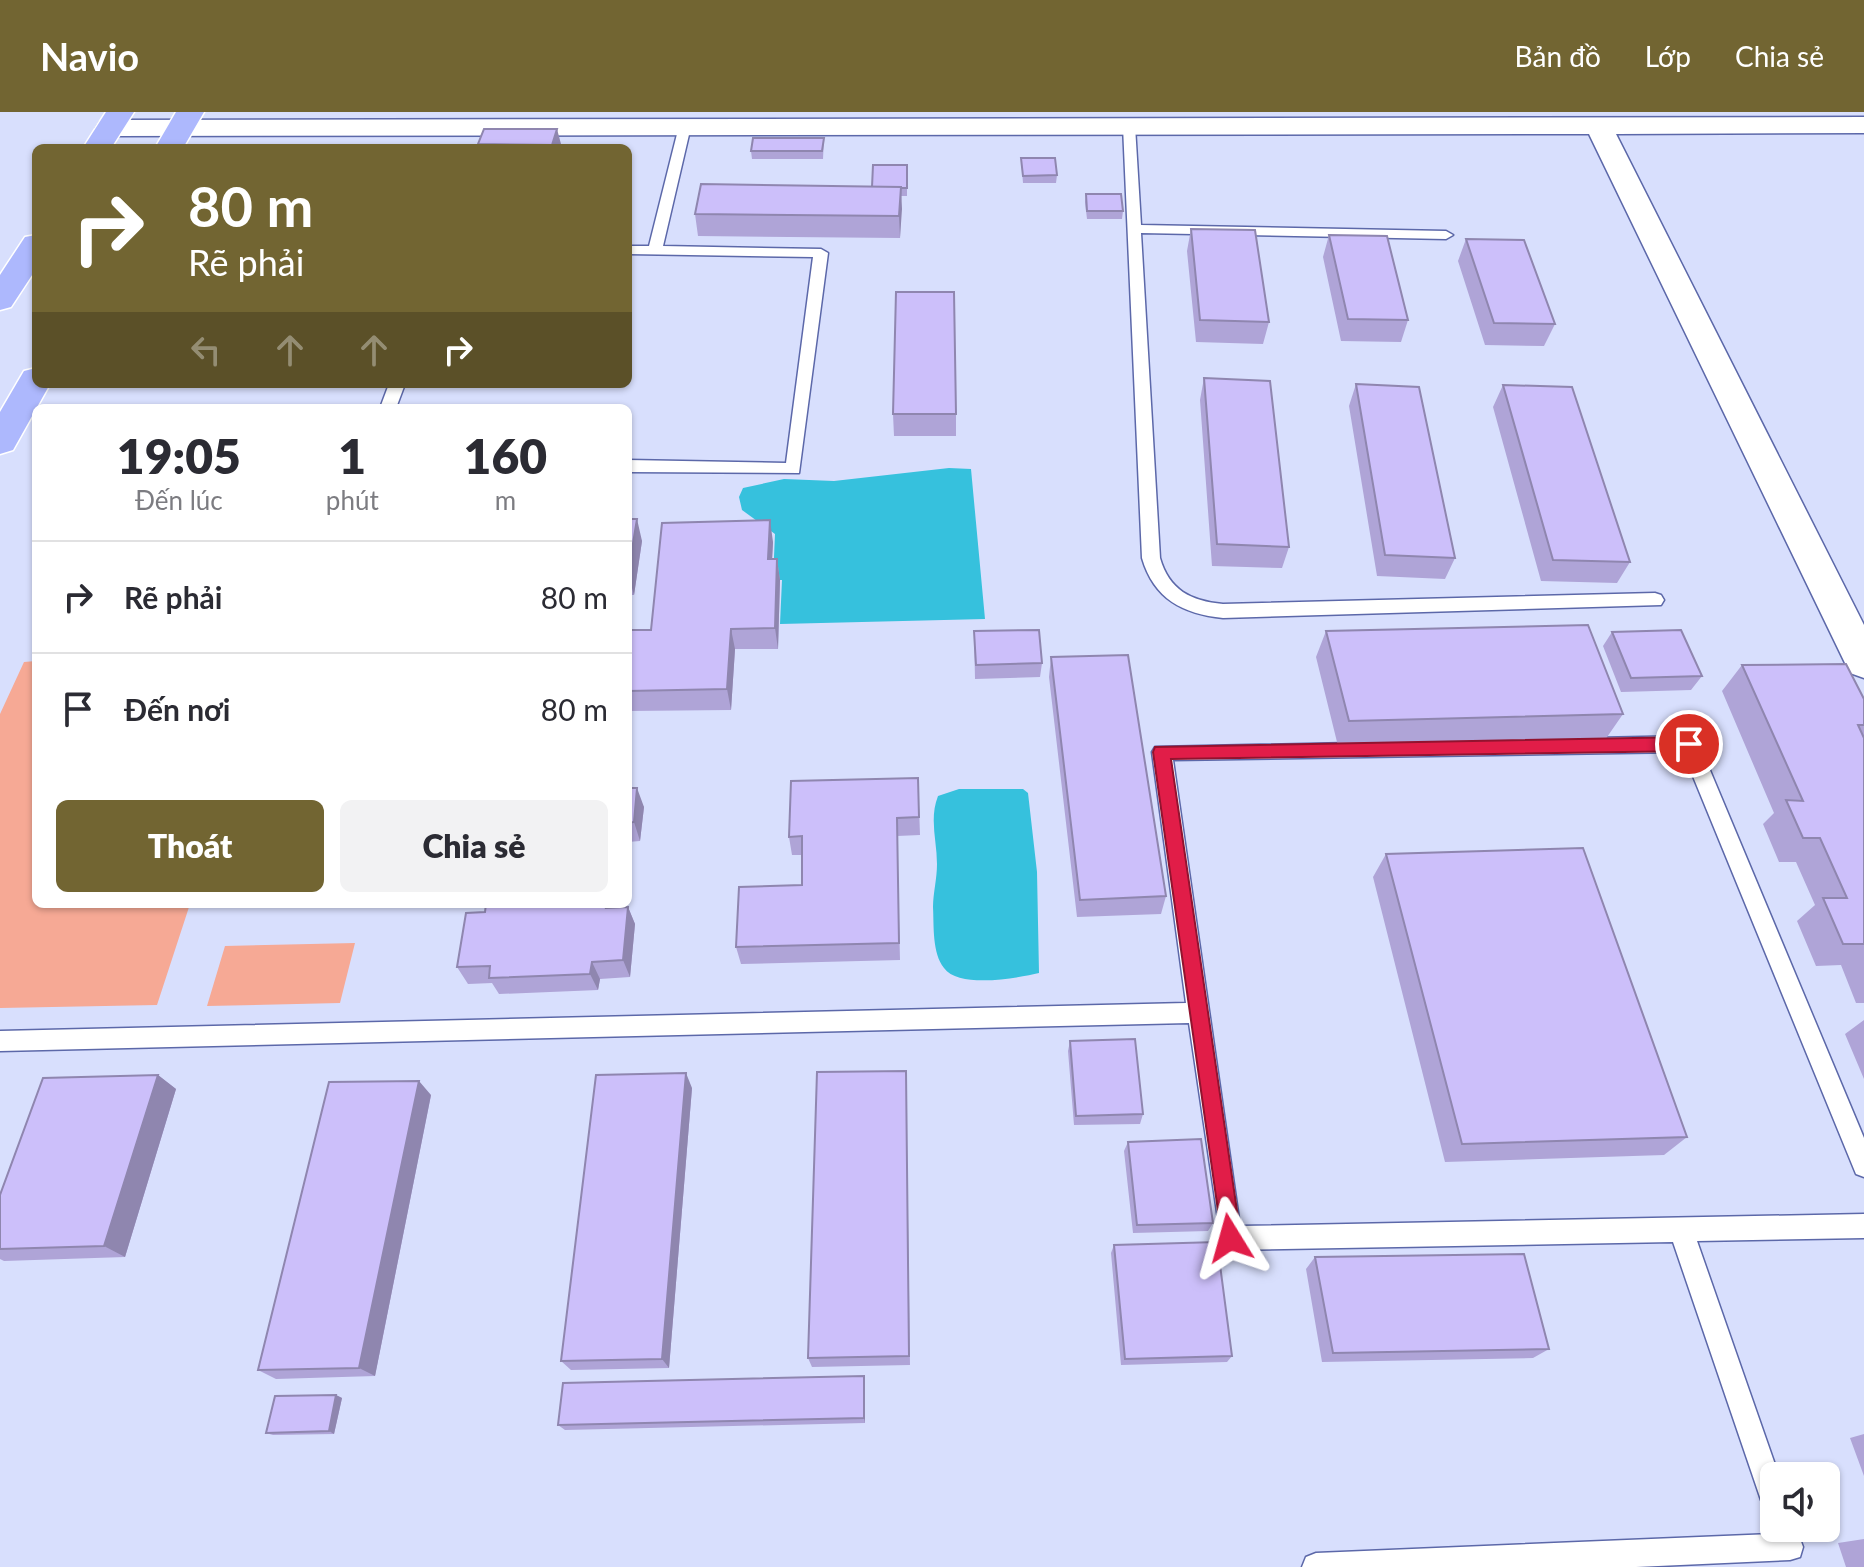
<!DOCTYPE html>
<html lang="vi">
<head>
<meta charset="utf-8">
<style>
  :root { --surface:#fff; --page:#f2f2f3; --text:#2b2b33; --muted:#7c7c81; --line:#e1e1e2; --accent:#726532 }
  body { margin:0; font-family:Lato,sans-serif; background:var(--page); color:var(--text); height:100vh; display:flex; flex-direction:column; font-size:30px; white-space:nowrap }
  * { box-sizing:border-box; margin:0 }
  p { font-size:26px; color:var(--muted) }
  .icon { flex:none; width:44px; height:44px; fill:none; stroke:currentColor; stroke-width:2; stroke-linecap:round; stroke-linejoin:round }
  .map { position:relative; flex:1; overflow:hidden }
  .panel { position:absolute; left:32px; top:292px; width:600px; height:504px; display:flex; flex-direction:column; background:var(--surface); border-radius:12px; box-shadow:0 2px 6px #0004 }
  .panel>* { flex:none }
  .top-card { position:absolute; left:32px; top:32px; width:600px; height:244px; border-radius:12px; box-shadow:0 2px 6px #0004; background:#726532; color:#fff; overflow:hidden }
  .controls { position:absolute; left:1760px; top:1350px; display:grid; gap:16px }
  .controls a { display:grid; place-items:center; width:80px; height:80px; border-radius:12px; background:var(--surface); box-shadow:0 2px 6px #0004; font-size:40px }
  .pin { position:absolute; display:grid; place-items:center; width:68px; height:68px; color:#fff; margin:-34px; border:4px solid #fff; border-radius:50%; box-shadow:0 2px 8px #0007 }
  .me { position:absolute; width:88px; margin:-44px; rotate:352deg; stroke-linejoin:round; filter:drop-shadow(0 0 6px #0008) }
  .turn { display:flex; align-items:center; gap:28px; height:168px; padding:0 24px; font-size:36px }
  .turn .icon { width:104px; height:104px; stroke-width:2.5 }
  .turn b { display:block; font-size:56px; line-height:68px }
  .lanes { display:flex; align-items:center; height:76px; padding:0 24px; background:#0003; justify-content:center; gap:40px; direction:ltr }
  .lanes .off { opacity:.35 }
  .eta { display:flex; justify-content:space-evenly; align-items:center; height:136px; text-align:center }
  .eta b { font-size:48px; font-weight:800; line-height:56px }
  .action { display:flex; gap:16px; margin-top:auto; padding:16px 24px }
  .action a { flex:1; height:92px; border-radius:12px; background:var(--accent); color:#fff; font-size:32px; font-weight:800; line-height:92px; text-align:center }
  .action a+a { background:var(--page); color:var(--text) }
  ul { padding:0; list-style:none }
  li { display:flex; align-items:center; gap:24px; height:112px; padding:0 24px; border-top:2px solid var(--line) }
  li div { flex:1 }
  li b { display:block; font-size:30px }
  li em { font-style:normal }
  header { display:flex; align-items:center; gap:48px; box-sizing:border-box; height:112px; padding:0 40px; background:var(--accent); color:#fff }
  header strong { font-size:38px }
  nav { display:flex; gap:44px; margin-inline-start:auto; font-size:28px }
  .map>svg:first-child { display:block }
  .green { fill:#f6a995 }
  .water { fill:#36c1dd }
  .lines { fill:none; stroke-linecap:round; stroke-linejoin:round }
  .service-casing { stroke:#5c68a9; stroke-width:3 }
  .minor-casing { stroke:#5c68a9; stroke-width:3 }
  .primary-casing { stroke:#fff; stroke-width:3 }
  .service { fill:#fff; fill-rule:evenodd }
  .minor { fill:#fff; fill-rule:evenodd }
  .primary { fill:#adb8fd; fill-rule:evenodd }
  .wall { fill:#afa4d7 }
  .shaded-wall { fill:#8f86af }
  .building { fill:#ccbffa; stroke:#8f86af; stroke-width:2 }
  .route { fill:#e11d48; stroke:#92132f; stroke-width:2 }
</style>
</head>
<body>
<header>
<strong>Navio</strong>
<nav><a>Bản đồ</a><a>Lớp</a><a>Chia sẻ</a></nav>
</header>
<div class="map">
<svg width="1864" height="1455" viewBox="0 0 1864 1455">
  <rect width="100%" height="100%" fill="#d8dffd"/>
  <path class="green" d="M36 549V792H190L157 893 0 896V602L24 550Z
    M355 831 340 891 207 894 225 834Z"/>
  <path class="water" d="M949 356 971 357 985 507 780 512 782 468H773L775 422 742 398 739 385 743 376 784 367 834 369Z
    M959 677H1023L1028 681 1037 760 1039 861C1018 866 959 877 944 856 932 841 934 814 933 795 933 781 937 767 937 752 937 729 929 707 938 684Z"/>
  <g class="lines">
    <defs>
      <path id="service" d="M685 10 691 14 663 134 821 137 828 141 799 361 628 360V348L786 351 813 145 628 142V134H649L679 14Z
        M1129 10 1135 14 1141 113 1446 119 1453 123 1446 127 1141 121 1160 446C1169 478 1191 489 1223 492L1655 481 1661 483 1664 488 1661 493 1223 506C1183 502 1154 487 1142 446L1123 14Z
        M389 272H405L396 296H380Z
        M1689 624 1696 627 1699 632 1864 1026V1065L1856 1062 1683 640 1173 648 1240 1114 1864 1102V1126L1697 1129 1779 1364H1774V1401L1765 1397 1761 1388 1673 1130 1230 1138 1222 1134 1189 911 0 939V919L1186 891 1152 640 1155 635Z
        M1774 1406V1416H1796L1803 1435 1800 1445 1790 1448 1636 1455H1302L1306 1445 1316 1441 1772 1422 1770 1416Z"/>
      <path id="minor" d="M1864 5V21L1616 22 1864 513V566L1850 561 1845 551 1589 22 110 24 100 22 96 16 100 10 110 8Z"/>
      <path id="primary" d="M106 0H134L111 36H83Z
        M176 0H204L183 36H155Z
        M36 123V157L11 195 0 198V163L25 125Z
        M36 256V272H50L13 338 0 342V300L24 259Z"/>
    </defs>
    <use href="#service" class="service-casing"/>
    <use href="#minor" class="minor-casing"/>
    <use href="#primary" class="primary-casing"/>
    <use href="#service" class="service"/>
    <use href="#minor" class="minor"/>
    <use href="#primary" class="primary"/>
  </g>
  <path class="wall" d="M824 26 823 47H752L751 39Z
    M478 32H561L560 36H480Z
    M1021 46 1057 63 1056 71H1023Z
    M907 53V84H901L900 126 698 124 695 102 872 75Z
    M1086 82 1123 99 1122 107H1087L1085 90Z
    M1191 117 1269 210 1263 232 1196 230 1187 139Z
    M1329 123 1408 208 1401 230 1341 229 1323 145Z
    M1466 127 1555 212 1544 234 1485 233 1458 149Z
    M1204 266 1289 435 1282 456 1212 454 1200 288Z
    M1356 272 1455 446 1445 467 1377 464 1349 294Z
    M1503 273 1630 450 1617 471 1541 469 1493 295Z
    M893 302H956V324H894Z
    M628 407 642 429 634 483H628Z
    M773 430 772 447H777L780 468 778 537H735L731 598 628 599V518H651Z
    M974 519 1042 551 1040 565 975 567Z
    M1326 519 1623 602 1605 628 1338 634 1316 545Z
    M1612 520 1702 564 1691 578 1621 580 1603 534Z
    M1051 545 1166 784 1161 802 1077 805 1049 565Z
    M1742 553 1864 587V891H1856L1841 853 1816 854 1797 809 1815 793 1796 750H1779L1763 712 1774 701 1722 579Z
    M918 666 920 723 897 724 900 848 741 852 736 835 802 773V743H792L789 725Z
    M628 676 644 695 640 729 628 730Z
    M1386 742 1687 1025 1664 1043 1445 1050 1373 765Z
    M616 792 615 795H628L635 812 630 865 600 867 598 878 499 882 492 871 468 872 457 855Z
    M1864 908V967L1845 922Z
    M1070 929 1143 1002 1140 1012 1074 1013 1068 939Z
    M906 959 910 1253 812 1255 808 1246Z
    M158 963 176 977 125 1145 4 1149 0 1147V1083Z
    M692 976 669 1256 571 1258 561 1249Z
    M431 983 375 1264 276 1267 258 1258Z
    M1128 1030 1213 1111 1208 1119 1133 1121 1124 1039Z
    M1114 1133 1232 1244 1227 1250 1121 1253 1111 1141Z
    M1315 1145 1549 1237 1533 1246 1322 1250 1306 1157Z
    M864 1264 865 1270V1311L565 1318 558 1313Z
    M336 1283 342 1286 334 1322 273 1323 266 1321Z
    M1864 1322V1364L1850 1326Z
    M1864 1427V1455H1846L1838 1431Z"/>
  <path class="shaded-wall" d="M557 17 561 32 560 36H553L552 33Z
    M901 75 902 97 900 126 899 104Z
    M637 407 642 429 634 483 628 462Z
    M770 408 773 430 771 468 768 447Z
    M777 447 780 468 778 537 775 516Z
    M731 517 735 537 731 598 727 577Z
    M637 676 644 695 640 729 634 710Z
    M607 792H616L614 813 606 796Z
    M628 795 635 812 630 865 623 848Z
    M592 850 600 867 598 878 590 862Z
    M686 961 692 976 669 1256 662 1247Z
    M158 963 176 977 125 1145 104 1134Z
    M419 969 431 983 375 1264 359 1256Z
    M864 1264 865 1270V1311L864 1306Z
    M336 1283 342 1286 334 1322 329 1319Z"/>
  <path class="building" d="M484 17H557L552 33 478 32Z
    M753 26H824L822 39H751Z
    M1021 46H1055L1057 63 1023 64Z
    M873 53H907V76H901V75H872Z
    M701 72 901 75 899 104 695 102Z
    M1086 82H1121L1123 99H1087Z
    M1191 117 1255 118 1269 210 1200 208Z
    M1329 123 1387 124 1408 208 1348 207Z
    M1466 127 1524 128 1555 212 1494 211Z
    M896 180H954L956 302H893Z
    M1204 266 1270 269 1289 435 1217 432Z
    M1356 272 1419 275 1455 446 1385 443Z
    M1503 273 1572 275 1630 450 1553 448Z
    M628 407H637L628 462Z
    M770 408 768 447H777L775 516 731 517 727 577 628 579V518H651L662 411Z
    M1588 513 1623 602 1349 609 1326 519Z
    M1039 518 1042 551 976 553 974 519Z
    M1681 518 1702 564 1631 566 1612 520Z
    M1128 543 1166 784 1080 788 1051 545Z
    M1846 552 1864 587V613H1858L1864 626V832H1843L1823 786H1847L1820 726H1803L1786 688 1803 689 1742 553Z
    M918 666 919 705 897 706 899 831 736 835 739 775 802 773V724L789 725 791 669Z
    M628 676H637L634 710 628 711Z
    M1583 736 1687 1025 1462 1032 1386 742Z
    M486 792H607L606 796 628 795 623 848 592 850 590 862 489 866 490 854 457 855 466 801 485 800Z
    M1135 927 1143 1002 1076 1004 1070 929Z
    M906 959 909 1244 808 1246 817 960Z
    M686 961 662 1247 561 1249 596 963Z
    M158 963 104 1134 0 1137V1083L43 966Z
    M419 969 359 1256 258 1258 329 970Z
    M1201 1027 1213 1111 1137 1113 1128 1030Z
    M1217 1130 1232 1244 1125 1247 1114 1133Z
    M1524 1142 1549 1237 1333 1241 1315 1145Z
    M864 1264V1306L558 1313 563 1271Z
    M336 1283 329 1319 266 1321 275 1284Z"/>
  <path class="route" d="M1689 625 1698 632 1689 639 1171 647 1241 1126 1238 1134 1230 1137 1223 1134 1153 640 1155 635Z"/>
</svg>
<div class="controls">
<a><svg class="icon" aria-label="sound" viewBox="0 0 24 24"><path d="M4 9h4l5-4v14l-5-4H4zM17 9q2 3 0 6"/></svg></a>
</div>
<div class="pin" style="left:1689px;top:632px;background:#d93025"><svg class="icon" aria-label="arrive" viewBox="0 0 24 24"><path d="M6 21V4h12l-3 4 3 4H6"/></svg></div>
<svg class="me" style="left:1230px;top:1126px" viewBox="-20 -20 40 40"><path d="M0-17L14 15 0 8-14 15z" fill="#e11d48" stroke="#fff" stroke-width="4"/></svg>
<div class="top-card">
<div class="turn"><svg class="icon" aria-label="right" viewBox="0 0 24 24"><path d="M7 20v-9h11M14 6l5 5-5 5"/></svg><div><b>80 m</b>Rẽ phải</div></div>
<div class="lanes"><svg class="icon off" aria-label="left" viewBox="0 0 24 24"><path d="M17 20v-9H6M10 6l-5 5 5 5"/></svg><svg class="icon off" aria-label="ahead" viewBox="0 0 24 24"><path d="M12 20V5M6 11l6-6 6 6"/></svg><svg class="icon off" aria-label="ahead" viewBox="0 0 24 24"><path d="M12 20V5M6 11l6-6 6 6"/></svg><svg class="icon" aria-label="right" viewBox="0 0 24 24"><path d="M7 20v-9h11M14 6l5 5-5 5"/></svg></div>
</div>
<section class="panel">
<div class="eta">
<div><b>19:05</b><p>Đến lúc</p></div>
<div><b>1</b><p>phút</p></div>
<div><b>160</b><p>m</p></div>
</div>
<ul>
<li><svg class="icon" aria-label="right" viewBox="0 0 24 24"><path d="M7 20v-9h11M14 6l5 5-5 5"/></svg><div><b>Rẽ phải</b></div><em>80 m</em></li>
<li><svg class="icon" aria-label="arrive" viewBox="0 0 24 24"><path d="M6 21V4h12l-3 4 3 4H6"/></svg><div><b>Đến nơi</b></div><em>80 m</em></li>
</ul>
<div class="action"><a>Thoát</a><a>Chia sẻ</a></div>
</section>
</div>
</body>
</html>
